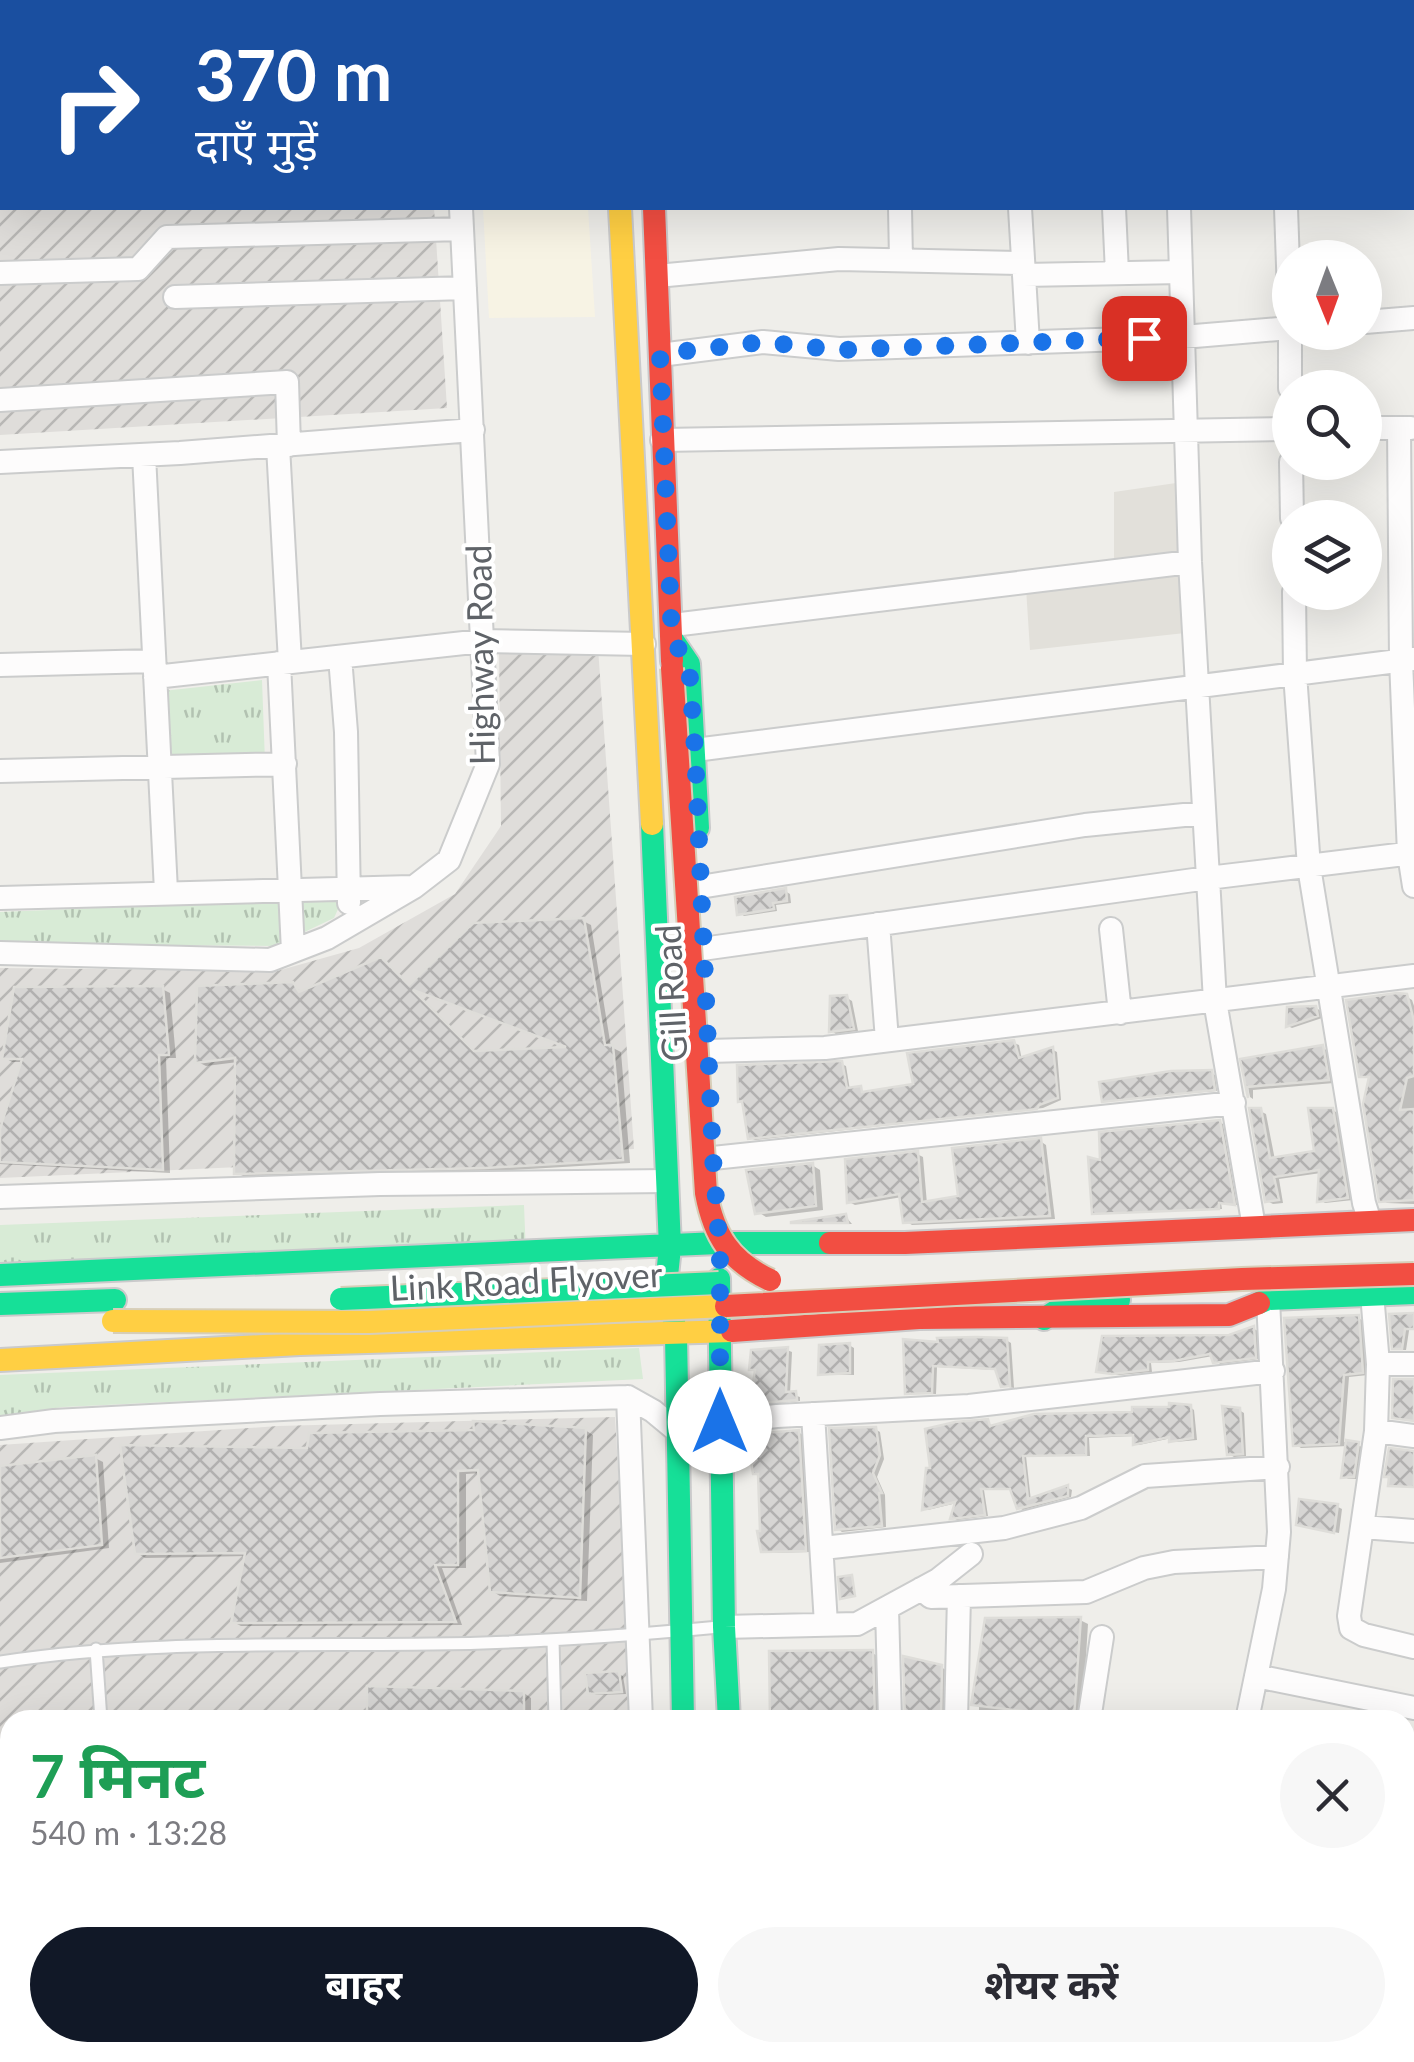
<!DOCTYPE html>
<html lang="hi">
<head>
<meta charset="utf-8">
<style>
  :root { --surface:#fff; --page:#f7f7f7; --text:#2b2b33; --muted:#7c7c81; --accent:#111827 }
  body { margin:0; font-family:Lato,"Noto Sans Devanagari",sans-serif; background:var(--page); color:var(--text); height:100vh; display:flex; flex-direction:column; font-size:38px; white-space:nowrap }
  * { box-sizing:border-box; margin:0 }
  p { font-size:32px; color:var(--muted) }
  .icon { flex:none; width:55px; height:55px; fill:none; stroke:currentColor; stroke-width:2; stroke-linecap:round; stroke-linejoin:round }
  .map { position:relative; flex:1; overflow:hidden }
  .side { position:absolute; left:0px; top:1710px; width:1415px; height:352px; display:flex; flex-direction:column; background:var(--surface); border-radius:30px 30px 0 0; box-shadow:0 10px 40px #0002 }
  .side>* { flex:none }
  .hud { position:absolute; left:0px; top:0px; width:1415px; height:210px; box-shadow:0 10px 40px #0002; background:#1a4fa0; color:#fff; overflow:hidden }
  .needle { width:65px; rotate:179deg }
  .buttons { position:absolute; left:1272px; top:240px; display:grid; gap:20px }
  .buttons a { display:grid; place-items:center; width:110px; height:110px; border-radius:50%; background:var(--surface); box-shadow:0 10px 40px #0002; font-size:50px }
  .pin { position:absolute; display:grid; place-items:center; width:85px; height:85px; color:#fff; margin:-42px; border-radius:20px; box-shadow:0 5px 15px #0006 }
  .me { position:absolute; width:110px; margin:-55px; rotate:0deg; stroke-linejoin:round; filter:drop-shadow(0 0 8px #0008) }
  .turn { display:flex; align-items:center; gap:35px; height:210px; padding:0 30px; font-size:45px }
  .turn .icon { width:130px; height:130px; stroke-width:2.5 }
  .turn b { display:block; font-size:70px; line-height:85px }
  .round { display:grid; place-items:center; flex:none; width:105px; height:105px; border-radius:52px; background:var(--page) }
  .overview { display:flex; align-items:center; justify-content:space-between; height:170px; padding:0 30px }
  h1 { font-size:60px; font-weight:700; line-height:75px; color:#1e9e55 }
  .cta { display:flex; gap:20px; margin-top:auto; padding:20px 30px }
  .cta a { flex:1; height:115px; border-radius:60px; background:var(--accent); color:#fff; font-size:40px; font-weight:700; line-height:115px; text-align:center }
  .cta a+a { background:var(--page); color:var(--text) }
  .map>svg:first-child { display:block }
  .commercial { fill:#f7f3e4 }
  .industrial { fill:url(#industrial-furrows) }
  .education { fill:#e2e0da }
  .grass { fill:url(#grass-tufts) }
  .shadow { fill:#0003; fill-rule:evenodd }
  .building { fill:url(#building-cross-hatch); stroke:#deddd9; stroke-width:2.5; fill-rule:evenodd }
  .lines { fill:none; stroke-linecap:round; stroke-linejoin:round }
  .lane-casing { stroke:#cbcccc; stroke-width:15 }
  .street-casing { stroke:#cbcccc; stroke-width:26 }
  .fast-casing { stroke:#cacacb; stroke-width:26 }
  .slow-casing { stroke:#cacacb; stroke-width:26 }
  .jam-casing { stroke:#cacacb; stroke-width:26 }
  .lane { stroke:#fdfcfc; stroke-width:11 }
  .street { stroke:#fdfcfc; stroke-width:22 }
  .fast { stroke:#16e098; stroke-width:22 }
  .slow { stroke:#ffcf43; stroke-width:22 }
  .jam { stroke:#f24e42; stroke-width:22 }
  .fast-bridge-casing { stroke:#d7ceb8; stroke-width:26; stroke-linecap:butt }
  .slow-bridge-casing { stroke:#d7ceb8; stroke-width:26; stroke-linecap:butt }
  .jam-bridge-casing { stroke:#d7ceb8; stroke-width:26; stroke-linecap:butt }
  .fast-bridge { stroke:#16e098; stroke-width:22 }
  .slow-bridge { stroke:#ffcf43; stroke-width:22 }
  .jam-bridge { stroke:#f24e42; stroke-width:22 }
  .route { stroke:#1a73e8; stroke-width:18; stroke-dasharray:0 32.4 }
  .labels { text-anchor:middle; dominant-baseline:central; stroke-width:8; stroke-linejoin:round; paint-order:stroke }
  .street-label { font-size:35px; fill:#5f6368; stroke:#fff }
</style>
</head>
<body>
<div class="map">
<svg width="1414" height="2062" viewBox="0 0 1414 2062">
  <defs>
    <pattern id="industrial-furrows" width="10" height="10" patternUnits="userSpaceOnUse" patternTransform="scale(2.5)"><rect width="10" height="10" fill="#dfddda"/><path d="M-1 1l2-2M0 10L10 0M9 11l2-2" fill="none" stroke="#b8b7b5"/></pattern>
    <pattern id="grass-tufts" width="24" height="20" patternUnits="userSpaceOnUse" patternTransform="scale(2.5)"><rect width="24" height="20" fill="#d8ebd6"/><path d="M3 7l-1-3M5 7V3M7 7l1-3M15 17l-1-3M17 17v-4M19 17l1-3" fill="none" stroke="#b2c2b1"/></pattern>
    <pattern id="building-cross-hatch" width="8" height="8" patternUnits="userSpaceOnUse" patternTransform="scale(2.5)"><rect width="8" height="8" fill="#d6d5d3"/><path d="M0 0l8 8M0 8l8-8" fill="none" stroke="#b1b0af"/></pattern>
  </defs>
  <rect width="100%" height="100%" fill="#efeeea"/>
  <path class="commercial" d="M483 208H588L595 317 489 318Z"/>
  <path class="industrial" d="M0 0H421V2H2V208H434L447 408 0 435Z
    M499 648H598L634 1149 0 1178V968L277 971 359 948 455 894 501 826Z
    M615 1417 633 1720H10V2052H653V2062H0V1445L278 1426Z"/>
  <path class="education" d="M1183 482V551L1114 562V492Z
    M1182 570 1185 633 1030 650 1026 588Z"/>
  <path class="grass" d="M262 680 265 762 168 770 163 691Z
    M343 898 334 918 275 946 0 944V912Z
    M524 1205 526 1255 0 1276V1225Z
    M639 1348 643 1379 63 1407 0 1416V1375Z"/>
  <path class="shadow" d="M785 891 790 894 791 903 776 905 777 911 744 916 740 913Z
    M583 921 591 925 611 1047 621 1052 630 1163 495 1171 245 1177 237 1173 238 1062 206 1066 198 1062 292 984 303 993 380 960 411 987ZM413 989 574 1049 477 1053Z
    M162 989 170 993 176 1058H166L170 1173 0 1164V1138L23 1062H12L5 1058Z
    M1407 997 1412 1000 1414 1006V1204L1387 1203 1382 1200 1371 1079 1361 1076Z
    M847 998 852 1001 858 1031 836 1034 832 1031Z
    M1316 1008 1321 1011 1322 1018 1292 1028 1288 1026Z
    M1014 1043 1019 1045 1022 1060 1053 1050 1057 1052 1061 1100 1043 1108 755 1140 750 1138 745 1103 740 1101 841 1064 846 1066 850 1090 860 1088 865 1094 916 1086Z
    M1322 1048 1329 1051 1334 1083 1253 1090V1099L1250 1097 1243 1062Z
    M1211 1073 1215 1075 1217 1091 1104 1100Z
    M1333 1110 1339 1114 1353 1200 1325 1203 1320 1200 1321 1173 1279 1179 1283 1203 1273 1204 1267 1201 1260 1111 1266 1114 1275 1160 1317 1153Z
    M1220 1122 1223 1124 1237 1205 1221 1203 1222 1209 1095 1213 1103 1163Z
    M1040 1141 1046 1145 1055 1219 912 1225 906 1221 902 1197 855 1205 849 1202 917 1154 923 1157 927 1204 961 1198Z
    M812 1165 820 1170 823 1210 766 1217 758 1212Z
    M846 1217 852 1224H797Z
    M1358 1318 1364 1321 1368 1375 1349 1377 1344 1442 1363 1447 1358 1479H1348L1344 1476 1348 1446 1301 1448 1295 1444Z
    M1411 1318 1406 1350H1399L1394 1347Z
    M1254 1329 1258 1331 1259 1359 1220 1364 1213 1356 1179 1362 1151 1363 1152 1372 1119 1375 1099 1371Z
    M1006 1340 1011 1343 1014 1388 1003 1386 998 1370 937 1367 936 1394 908 1393 941 1345Z
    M849 1345 854 1348V1375L821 1374Z
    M787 1350 792 1352 790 1394 800 1397V1401L757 1405 753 1402 757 1372 752 1369Z
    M1190 1407 1194 1410 1197 1440 1176 1442 1172 1438 1139 1445 1135 1443V1436L1089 1438 1090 1456H1026L1031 1501 1068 1488 1072 1490 1071 1497 1023 1510 1019 1508 1013 1490H984L988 1516 957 1520 953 1518 957 1503 928 1510 925 1508 987 1422 993 1428Z
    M1239 1410 1244 1413 1246 1456 1234 1457 1229 1454Z
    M875 1429 880 1432 884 1459 877 1477 885 1495 886 1527 842 1532 838 1529Z
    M585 1430 593 1435 587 1601 500 1596 492 1591 481 1473 466 1474V1568H442L462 1625 241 1626 233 1622 247 1556 145 1558 137 1553 309 1450Z
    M798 1432 803 1435 810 1552 768 1553 763 1550 760 1475 755 1473Z
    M95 1458 103 1462 109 1548 0 1563V1469Z
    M1338 1507 1342 1509 1339 1533 1303 1526Z
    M1080 1620 1088 1624 1082 1720H979V1707L974 1703Z
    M872 1653 880 1657 882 1720H773Z
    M941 1667 949 1672 948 1720H907Z
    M618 1674 623 1676 626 1694 596 1695 591 1692Z
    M524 1693 531 1698V1720H370Z
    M363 2052H542V2062H364Z
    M601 2052H648V2062H604Z
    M797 2052H886V2062H798Z
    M924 2052H1014L1012 2062H924Z"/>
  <path class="building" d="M786 888 787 901 773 903 774 909 737 915 735 897Z
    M584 918 605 1045H613L623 1160 485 1168 234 1174 235 1058 195 1063 197 986 293 982 299 992 381 957 409 985 473 923ZM413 990 566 1047 474 1051Z
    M163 986 169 1055H159L163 1170 0 1162V1129L22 1059H2L14 987Z
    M1397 993 1407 994 1414 1021V1076L1407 1078 1400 1110 1414 1109V1200L1379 1202 1363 1104 1369 1077H1359L1346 1000Z
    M847 995 854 1029 829 1032 830 996Z
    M1316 1006 1318 1016 1286 1027 1287 1007Z
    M1014 1040 1019 1058 1053 1047 1058 1098 1039 1105 1037 1109 748 1139 742 1101 738 1102 737 1065 842 1061 847 1088 861 1086 862 1092 913 1084 907 1053Z
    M1323 1045 1329 1080 1247 1087 1248 1098 1240 1059Z
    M1212 1070 1215 1090 1102 1102 1099 1082 1171 1071Z
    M1249 1108H1261L1270 1158 1314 1151 1308 1108H1333L1348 1198 1317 1202 1319 1170 1274 1177 1279 1200 1265 1202Z
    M1220 1120 1235 1205 1219 1203V1209L1092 1214 1088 1157 1100 1160 1099 1132Z
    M1041 1138 1050 1216 903 1223 899 1194 847 1203 845 1159 918 1151 922 1202 958 1196 952 1148Z
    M813 1163 816 1206 755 1214 746 1170Z
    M846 1214 848 1223H791V1222Z
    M1414 1313V1329H1405L1402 1349H1392L1389 1314Z
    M1359 1315 1363 1373 1344 1375 1339 1444 1293 1446 1284 1318Z
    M1254 1326 1256 1358 1213 1363 1210 1354 1173 1361 1148 1362V1370L1112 1374 1096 1372 1102 1336 1229 1335Z
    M976 1337 1007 1338 1010 1386 1001 1387 995 1369 933 1366 932 1393 905 1394 903 1339 938 1342 937 1338Z
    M850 1343V1373L818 1375 819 1345Z
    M788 1347 786 1392 796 1391 797 1400 750 1404 755 1370H749L751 1350Z
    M1393 1379H1414V1421L1392 1418Z
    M1169 1403 1191 1405 1193 1438 1169 1442V1437L1133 1445V1435L1086 1436V1455L1023 1456 1028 1499 1068 1485V1496L1017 1509 1010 1489H981L985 1515 950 1519 955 1502 922 1510 926 1468H930L925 1429 955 1422 988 1419 990 1426 1034 1414 1132 1412V1407H1169Z
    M1222 1406 1240 1408 1243 1454 1227 1455Z
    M473 1421 586 1428 580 1598 490 1592 478 1470 458 1471V1565H435L456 1622 231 1623 245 1553 135 1554 120 1445 307 1448 309 1433 474 1430Z
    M876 1427 880 1455 873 1473 882 1493H879L882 1526 835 1530 829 1428Z
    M799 1430 806 1551 761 1552 757 1531H760L758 1474H753L750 1453H758L752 1434Z
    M1346 1440 1359 1442 1354 1477 1341 1478Z
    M1389 1448 1414 1451V1487L1388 1486 1389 1477H1384Z
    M96 1455 102 1545 0 1558V1466Z
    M1299 1499 1338 1504 1334 1533 1296 1525Z
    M852 1575 855 1596 840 1599 838 1577Z
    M1081 1617 1074 1717 971 1705 985 1618Z
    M873 1650 875 1720H770L769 1651Z
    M903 1656 942 1665 941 1720H905Z
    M619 1671 622 1692 588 1694 585 1673Z
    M367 1686 524 1691V1720H367Z"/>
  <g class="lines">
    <defs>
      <path id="lane" d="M553 1640 555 1720
        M96 1649 101 1720
        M0 1662C143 1640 288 1646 432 1644 528 1643 624 1636 719 1627
        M0 2020H10
        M127 2052 128 2062
        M341 2052V2062
        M563 2052V2062"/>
      <path id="street" d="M451 0V2
        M763 0 771 2
        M1194 0V2
        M835 2V0
        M922 2 923 0
        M996 2 997 0
        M1287 2V0
        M1379 2V0
        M1412 139H1414
        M900 208 901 259
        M1020 208 1028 343
        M1114 208 1117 273
        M1179 208 1190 562 1215 1001 1254 1227
        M1286 208 1290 323
        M0 273 138 269 167 237 462 229
        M1024 275 1181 272
        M657 276 839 259 1023 263
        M175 297 465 288
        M1365 322 1414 318
        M1290 332V388
        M660 355 763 342 839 349 1183 337 1290 328
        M0 400 287 382 289 445
        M1365 428H1411
        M1399 428 1401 660 1409 854 1414 886
        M662 440 1290 429
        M278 446 290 662
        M144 455 166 891
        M0 462 180 453 473 430
        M1291 462 1292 518
        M1294 592 1295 674 1309 867 1364 1203 1370 1222
        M673 625 1190 562
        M340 657 346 732 349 903
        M279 663 293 951
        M0 665 154 661
        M155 677 482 641 644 644
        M695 750 1414 659
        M0 771 285 764
        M700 887 1085 825 1204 813
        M0 898 411 887
        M878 924 887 1040
        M1111 929 1120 1013
        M702 949 1208 878 1414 853
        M0 953 270 960 327 938 414 887 449 860 488 764 461 208
        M708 1051 825 1048 1414 976
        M713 1158 1234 1103
        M0 1197 380 1184 667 1181
        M1372 1294 1378 1364 1376 1431 1349 1616 1351 1628 1364 1635 1414 1647
        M1378 1364H1414
        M628 1397 641 1720
        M813 1414 826 1624
        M720 1422 777 1416 969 1406 1273 1371
        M0 1428 54 1421 380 1404 628 1397 653 1411 676 1430
        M1376 1431 1414 1436
        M1363 1527 1414 1531
        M823 1548 1004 1528 1081 1508 1145 1476 1278 1467
        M921 1589 931 1597 1086 1592 1144 1568 1174 1562 1277 1557
        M887 1608 890 1720
        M724 1627 857 1624 938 1580 971 1554
        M1256 1676 1414 1708
        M956 1720 959 1596
        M1089 1720 1102 1637
        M1247 1720 1274 1589 1279 1532 1268 1299
        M1405 2026 1414 2028
        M658 2052 659 2062
        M899 2052V2062
        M1026 2062 1028 2052
        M1177 2062 1179 2052
        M1314 2062 1316 2052"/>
      <path id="fast" d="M672 639 689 664 698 828
        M652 824 670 1247 667 1276 676 1335 683 1720
        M0 1275 718 1243H830
        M719 1279 724 1627 729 1720
        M1259 1303 1268 1299 1414 1293
        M0 1304 115 1300
        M1044 1319 1062 1307 1119 1300
        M749 2052 750 2062"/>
      <path id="slow" d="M608 0 609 2
        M647 0V2
        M620 208 652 824
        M0 1360 300 1344 732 1331"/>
      <path id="jam" d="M654 208 672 661
        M830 1243H905L1414 1220
        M732 1331 919 1318 1229 1315 1259 1303
        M698 2052V2062"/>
    </defs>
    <use href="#lane" class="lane-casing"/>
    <use href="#street" class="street-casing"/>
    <use href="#fast" class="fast-casing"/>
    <use href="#slow" class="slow-casing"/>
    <use href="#jam" class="jam-casing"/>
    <use href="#lane" class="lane"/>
    <use href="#street" class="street"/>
    <use href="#fast" class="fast"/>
    <use href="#slow" class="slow"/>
    <use href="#jam" class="jam"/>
    <defs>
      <path id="fast-bridge" d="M341 1299 719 1283"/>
      <path id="slow-bridge" d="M113 1321 369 1322 726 1306"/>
      <path id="jam-bridge" d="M672 668 706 1193C714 1236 730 1261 770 1280
        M726 1306 1242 1279 1414 1274"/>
    </defs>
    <use href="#fast-bridge" class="fast-bridge-casing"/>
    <use href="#slow-bridge" class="slow-bridge-casing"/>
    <use href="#jam-bridge" class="jam-bridge-casing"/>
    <use href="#fast-bridge" class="fast-bridge"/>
    <use href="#slow-bridge" class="slow-bridge"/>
    <use href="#jam-bridge" class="jam-bridge"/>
  </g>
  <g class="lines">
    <path class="route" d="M720 1422V1253L713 1158 695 750 689 664 672 639 660 354 763 342 839 350 1144 338"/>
  </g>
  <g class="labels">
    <g class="street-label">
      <text transform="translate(479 655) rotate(-91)">Highway Road</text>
      <text transform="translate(670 993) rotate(-93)">Gill Road</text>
      <text transform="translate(526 1280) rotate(-3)">Link Road Flyover</text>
    </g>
  </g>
</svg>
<div class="buttons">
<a><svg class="needle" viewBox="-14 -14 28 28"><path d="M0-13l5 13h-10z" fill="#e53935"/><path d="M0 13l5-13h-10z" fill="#7c7c81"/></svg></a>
<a><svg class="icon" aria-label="search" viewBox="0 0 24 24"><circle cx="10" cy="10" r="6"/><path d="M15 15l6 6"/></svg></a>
<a><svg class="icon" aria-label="layers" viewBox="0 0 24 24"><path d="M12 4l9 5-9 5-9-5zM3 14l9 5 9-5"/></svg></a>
</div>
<div class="pin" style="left:1144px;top:338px;background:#d93025"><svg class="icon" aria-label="arrive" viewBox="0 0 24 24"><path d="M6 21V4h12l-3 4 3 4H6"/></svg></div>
<svg class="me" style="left:720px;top:1422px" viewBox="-20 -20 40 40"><circle r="19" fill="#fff"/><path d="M0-13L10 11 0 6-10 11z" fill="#1a73e8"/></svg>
<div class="hud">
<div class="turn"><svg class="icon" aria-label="right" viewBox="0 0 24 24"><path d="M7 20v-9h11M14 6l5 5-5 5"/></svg><div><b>370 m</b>दाएँ मुड़ें</div></div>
</div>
<section class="side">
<div class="overview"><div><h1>7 मिनट</h1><p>540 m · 13:28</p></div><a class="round"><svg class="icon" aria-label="close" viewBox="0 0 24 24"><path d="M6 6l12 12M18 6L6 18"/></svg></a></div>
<div class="cta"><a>बाहर</a><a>शेयर करें</a></div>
</section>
</div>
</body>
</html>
